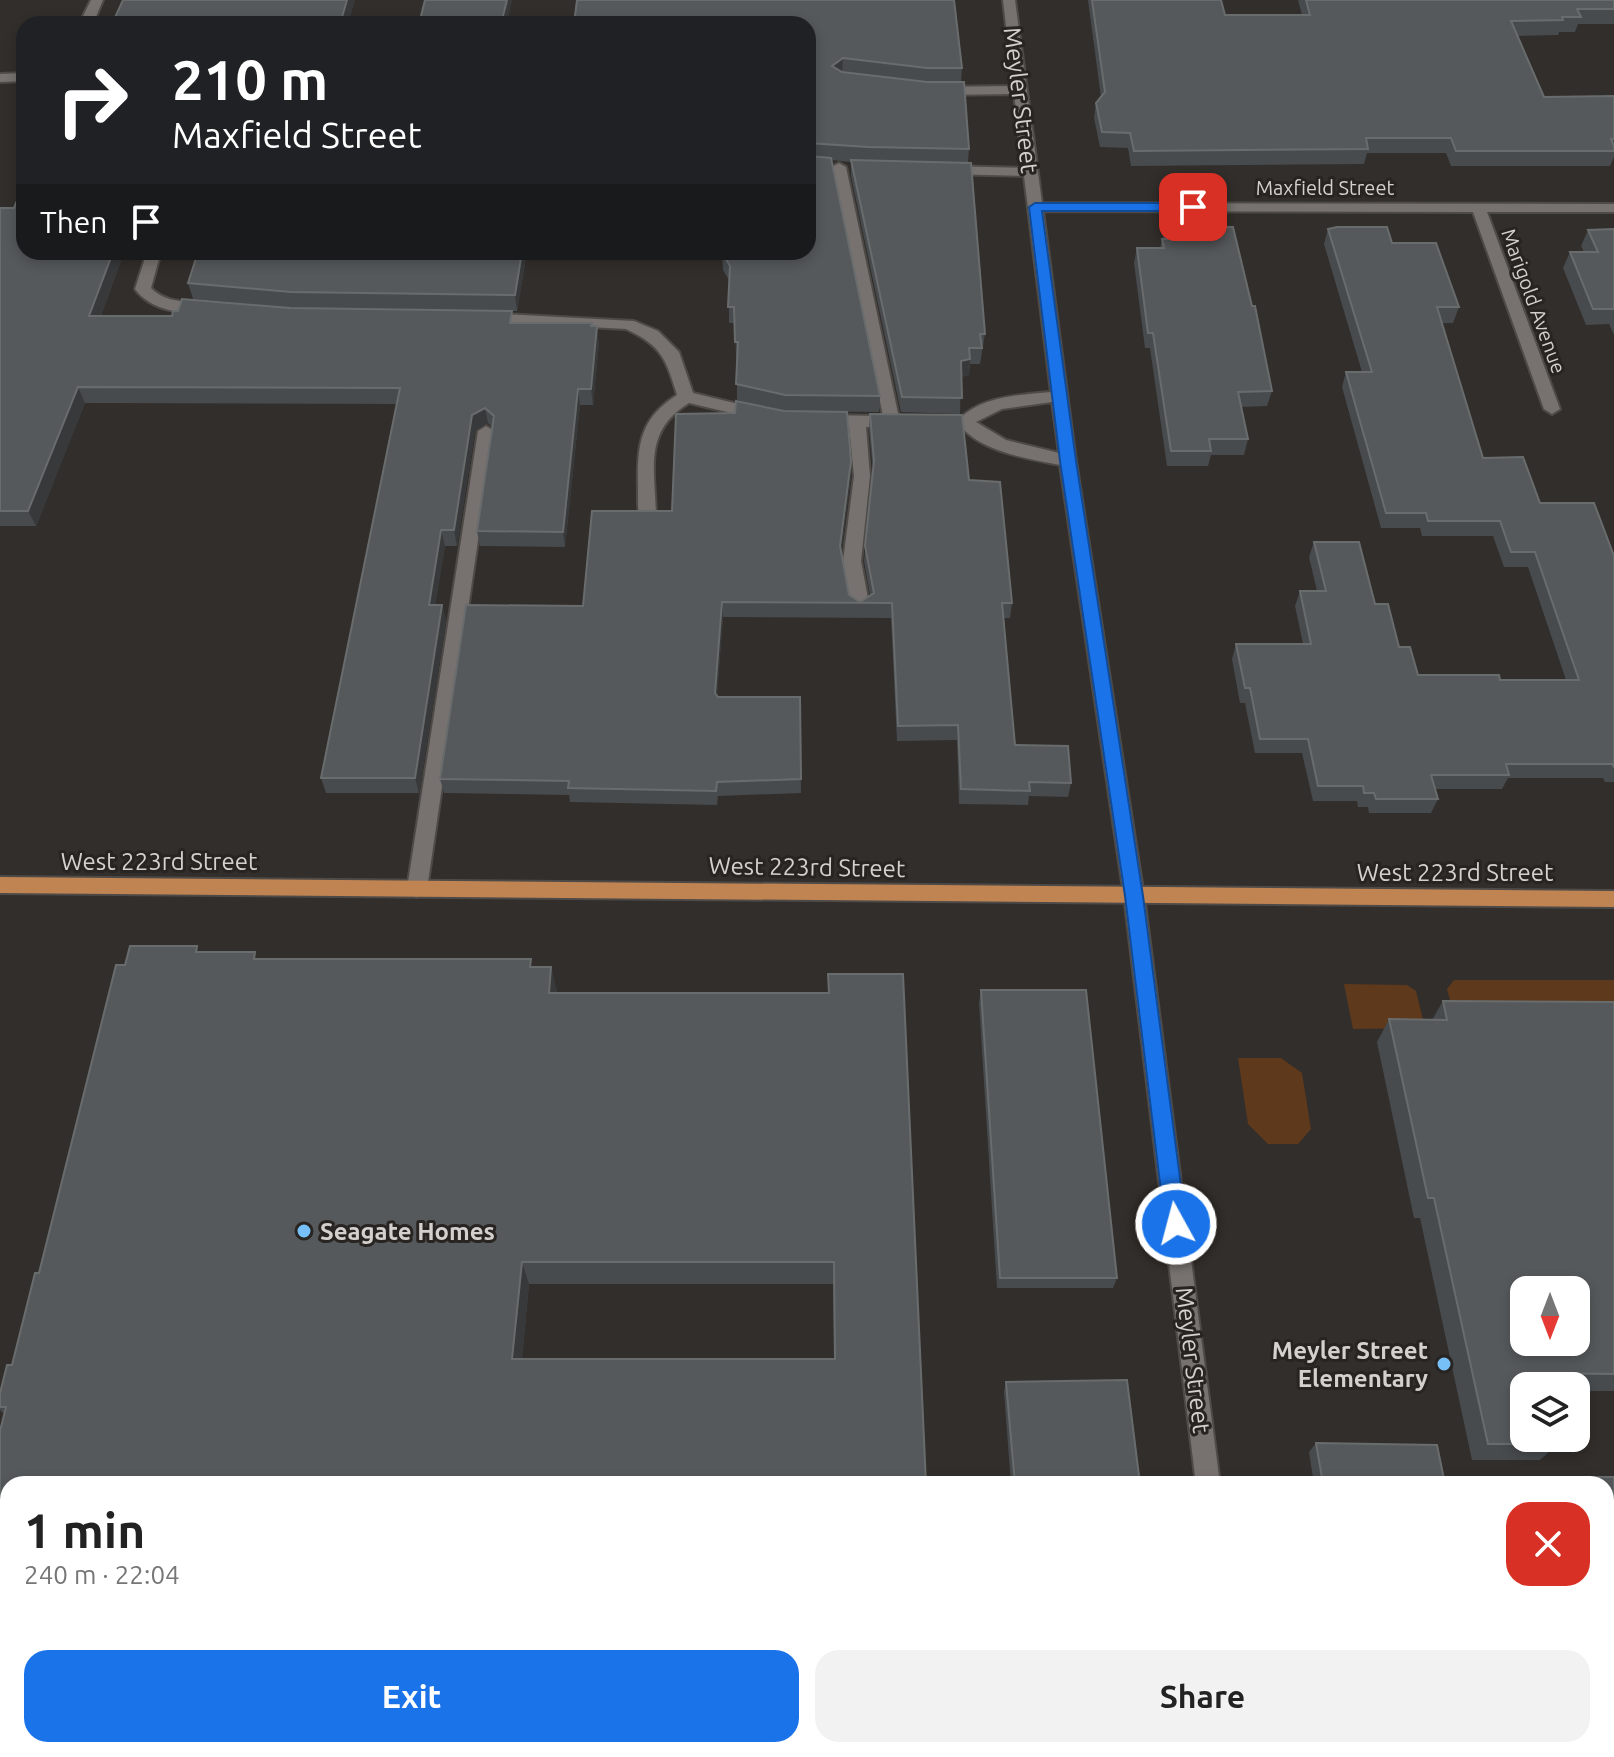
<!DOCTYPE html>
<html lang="en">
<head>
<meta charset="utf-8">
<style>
  :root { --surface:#fff; --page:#f2f2f2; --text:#222; --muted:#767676; --accent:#1a73e8 }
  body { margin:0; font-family:Ubuntu,sans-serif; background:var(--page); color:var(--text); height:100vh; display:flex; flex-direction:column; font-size:30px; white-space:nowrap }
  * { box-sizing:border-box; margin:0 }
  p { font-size:26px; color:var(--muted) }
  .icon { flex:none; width:44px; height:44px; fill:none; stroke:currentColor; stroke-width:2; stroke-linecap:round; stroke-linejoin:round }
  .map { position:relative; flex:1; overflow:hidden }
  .panel { position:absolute; left:0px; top:1476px; width:1614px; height:282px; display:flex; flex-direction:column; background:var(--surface); border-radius:24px 24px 0 0; box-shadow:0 4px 12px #0003 }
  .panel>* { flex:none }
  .top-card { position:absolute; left:16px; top:16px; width:800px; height:244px; border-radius:24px; box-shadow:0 4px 12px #0003; background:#202124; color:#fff; overflow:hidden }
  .needle { width:52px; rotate:180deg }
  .tools { position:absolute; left:1510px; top:1276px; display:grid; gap:16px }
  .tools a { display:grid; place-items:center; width:80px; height:80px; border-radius:16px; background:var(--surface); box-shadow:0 4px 12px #0003; font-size:40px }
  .pin { position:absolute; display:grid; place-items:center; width:68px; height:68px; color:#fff; margin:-34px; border-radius:16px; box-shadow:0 4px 12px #0006 }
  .me { position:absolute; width:88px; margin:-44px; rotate:353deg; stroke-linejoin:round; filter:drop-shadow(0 0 6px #0008) }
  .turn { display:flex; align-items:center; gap:28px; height:168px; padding:0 24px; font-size:36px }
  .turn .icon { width:104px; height:104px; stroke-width:2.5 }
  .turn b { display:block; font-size:56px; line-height:68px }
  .then { display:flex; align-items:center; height:76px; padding:0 24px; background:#0003; gap:16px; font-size:30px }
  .round { display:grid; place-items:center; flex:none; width:84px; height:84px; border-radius:24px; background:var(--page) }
  .summary { display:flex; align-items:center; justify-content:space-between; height:136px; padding:0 24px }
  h1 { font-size:48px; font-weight:700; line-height:60px }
  .primary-button { display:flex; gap:16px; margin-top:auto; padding:16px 24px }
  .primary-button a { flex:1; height:92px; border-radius:24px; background:var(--accent); color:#fff; font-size:32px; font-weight:700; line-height:92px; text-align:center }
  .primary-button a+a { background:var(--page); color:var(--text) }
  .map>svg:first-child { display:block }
  .green { fill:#5e391c }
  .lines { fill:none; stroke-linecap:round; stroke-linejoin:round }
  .minor-casing { stroke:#4e4a47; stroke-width:4 }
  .major-casing { stroke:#4e4a47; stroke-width:4 }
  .minor { fill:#77726f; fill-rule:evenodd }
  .major { fill:#c08453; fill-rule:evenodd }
  .wall { fill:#474b4e; fill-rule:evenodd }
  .shaded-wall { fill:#38393a }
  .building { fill:#56595b; stroke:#696c6d; stroke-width:2; fill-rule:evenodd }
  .route { fill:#1a73e8; stroke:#114b97; stroke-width:2 }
  .poi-dot { fill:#77c0f7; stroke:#282421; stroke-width:3 }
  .labels { text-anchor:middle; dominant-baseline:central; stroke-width:6; stroke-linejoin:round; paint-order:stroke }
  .far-street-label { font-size:20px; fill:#d3d0ce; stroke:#282421 }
  .street-label { font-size:24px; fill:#d3d0ce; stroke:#282421 }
  .poi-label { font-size:24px; font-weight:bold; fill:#d3d0ce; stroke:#282421; text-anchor:start }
</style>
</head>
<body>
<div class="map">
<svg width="1614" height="1757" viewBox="0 0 1614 1757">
  <rect width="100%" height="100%" fill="#322e2b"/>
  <path class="green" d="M1454 980H1614V1023H1456L1447 989Z
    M1344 984 1407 985 1416 991 1425 1028 1353 1029Z
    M1238 1058H1281L1302 1073 1311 1129 1298 1144H1268L1248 1124Z"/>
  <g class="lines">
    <defs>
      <path id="minor" d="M91 0H103L93 24H79Z
        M1003 0H1015L1042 203 1614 204V212H1487L1560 409 1552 414 1544 409 1473 212 1043 211 1076 461 1144 896 1220 1484H1196L1124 896 1060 465C1026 458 979 452 957 422 978 396 1020 395 1051 392L1024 176 947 174 940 170 947 166 1023 168 1014 94 940 95 933 91 940 87 1013 86ZM1052 402 1059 453 1006 440 976 422 1002 409Z
        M24 73V81L0 82V74Z
        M839 163 846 167 899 418 904 422 896 427H866L870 476 861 561 870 609 861 615 852 609 843 561 854 476 849 426 820 425 812 420 820 415 883 416 832 167Z
        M147 252H161L151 288C168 305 190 300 211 305V311C186 316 151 311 135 289Z
        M486 313 634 321 658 331 679 352 693 393 767 411 769 415 761 420 689 403C643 431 655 469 656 516L647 522 641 520C637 511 638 499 638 489 637 446 639 419 677 395 666 359 662 346 626 329L481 321V315Z
        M486 426 494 431 427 889 424 895 417 897 410 895 407 889 478 431Z
        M1229 1750H1257L1258 1757H1230Z"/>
      <path id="major" d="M0 877 1614 891V907L0 893Z"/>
    </defs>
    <use href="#minor" class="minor-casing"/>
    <use href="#major" class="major-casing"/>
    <use href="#minor" class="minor"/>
    <use href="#major" class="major"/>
  </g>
  <path class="wall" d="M1088 0H1221L1225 15H1302L1298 0H1614V24H1578L1575 32H1559L1558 35 1517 36 1544 97 1614 96V157L1610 166H1451L1446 153H1367L1364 164 1131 166 1128 148 1100 147 1094 118 1096 103 1101 97Z
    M808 24 962 68 961 82 969 149 968 162 985 334 980 364H970L969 375 961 377 960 414 901 412 851 176V162L831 160 880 396 879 412 785 411 737 400V357H736L735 323H729V280L723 270 722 252Z
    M0 208H14L24 252H124L101 316H172L290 308 514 323 592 326 599 342 593 405H580L565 547 480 546 477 531 492 427 488 423 475 431 457 546H445L435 605H442L446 620 419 793H326L321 778 397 404 85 403 36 526H0Z
    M1165 227 1272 391 1267 406 1241 407 1248 439 1244 455H1211L1208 466H1167L1150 348H1145L1134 263 1137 248H1160Z
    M1328 229 1392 243 1459 307 1453 323H1442L1483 458 1540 503 1614 556V782H1605L1603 778H1508L1502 789H1435L1438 799 1431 813H1369L1368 807H1358L1357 801H1313L1302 753H1255L1245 703H1240L1232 659 1236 644H1303L1295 606 1300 591H1317L1309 557 1314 542 1375 604 1399 647 1418 675 1500 680H1566L1528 567H1504L1493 536H1422L1420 528H1381L1342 387 1346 372H1362L1324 244Z
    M1614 229V335L1609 324 1586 325 1563 268 1570 252H1584L1581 246 1588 230Z
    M198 252H527L517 311 295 308 193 299 188 283Z
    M870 414 969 480 1012 603 1010 618H1004L1015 745 1071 783 1068 797 1029 796 1028 805 959 804 957 740 897 741 891 618 723 617 717 696 718 697H800L801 793 718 796 717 805 570 802 569 795 444 793 440 779 583 606 672 511 851 461V476L841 552 849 595 860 602 870 595 864 561 873 471 869 429Z
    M200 952 259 959 551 967 557 993H828L926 1484H8V1532H2L0 1530V1431L4 1414 0 1410V1393L12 1365 125 965ZM529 1284H833L834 1359H522Z
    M981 990 1117 1278 1113 1288H997L979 1003Z
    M1443 1001 1614 1002V1391H1576V1386H1524L1558 1444 1540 1460H1472L1420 1218H1414L1377 1042 1389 1019 1432 1020Z
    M1006 1382 1140 1484H1011L1004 1392Z
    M1316 1443 1445 1484H1314L1309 1452Z
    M1569 1477H1614V1678H1606V1484H1561Z"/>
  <path class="shaded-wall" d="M347 0H354L355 1 348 24H340Z
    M507 0H512L507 24H501Z
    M843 58 842 74 832 66Z
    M113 252H124L95 332 89 316Z
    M522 252H527L517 311 515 295Z
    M597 326 599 342 593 405 591 389Z
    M970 359 969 375 960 377 961 361Z
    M78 387 85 403 36 526 28 511Z
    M578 389 580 405 565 547 563 532Z
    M485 408 488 423 475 431 457 546 454 530 472 415Z
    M851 461V476L840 562V546Z
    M441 530 445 546 433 620 429 605Z
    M722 602 723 617 716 708 715 693Z
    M442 605 446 620 419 793 415 778Z
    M551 967 558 994 549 993Z
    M522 1262 529 1284 520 1379 512 1359Z"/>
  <path class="building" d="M123 0H347L340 24H112Z
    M425 0H507L501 24H419Z
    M577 0H954L962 68H927L843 58 832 66 842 72 927 82H964L969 149 868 147 808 143V24H574Z
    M1092 0H1221L1225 15H1310L1306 0H1614V9H1577L1581 17H1562L1563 20 1511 21 1544 97 1614 96V139H1611L1614 146V151H1456L1451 138H1366L1368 149 1134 151 1130 133 1102 132 1096 103 1105 92Z
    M808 156 831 158 880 396 785 395 736 384 738 342H735L734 307H728L730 266 722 252H808Z
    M851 160 971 163 985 334H980L982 348H969L970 359 961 361 962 398 902 397Z
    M24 184V252H113L89 316H172L173 311H178L182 299 290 308 512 311 510 323H592L591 326H597L591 389H578L563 532 477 531 494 416 485 408 472 415 454 530H441L429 605H442L415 778H321L400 388 78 387 28 511H0V208H14Z
    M1165 227H1233L1252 306H1255L1272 391 1238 392 1248 439H1209L1211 451H1171L1153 333H1148L1137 248H1164L1162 239H1167Z
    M1337 227H1387L1392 243H1436L1459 307H1437L1483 458 1523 457 1540 503H1594L1614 556V767L1612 764H1506L1509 775H1431L1438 799H1376L1374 793H1364L1363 786H1318L1308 739H1260L1250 688H1245L1236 644H1311L1300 591H1326L1314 542H1359L1375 604H1388L1399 647H1410L1418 675H1499L1500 680H1579L1535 552H1511L1500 521H1428L1426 513H1386L1346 372H1372L1328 229Z
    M1614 229V309H1593L1570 252H1598L1588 230Z
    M198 252H522L515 295 291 292 188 283Z
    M736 401 784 411 847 412 851 461 840 546 849 595 860 602 874 593 865 546 874 461 870 414 962 415 969 480 1000 482 1012 603H1002L1015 745 1068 746 1071 783 1029 782 1030 791 961 789 958 725 898 726 892 603 722 602 715 693 718 697H800L801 779 717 782 716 791 568 788 569 781 440 779 466 605 583 606 592 511H672L676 414 735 413Z
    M130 946H197L196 952H255L254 959H531L530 967H551L549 993H829L828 974H903L926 1484H8V1527H2L5 1515H0V1431L6 1407H0V1393L7 1365H12L35 1273H39L116 965H125ZM522 1262H834L835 1359H512Z
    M981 990H1086L1117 1278H1000Z
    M1443 1001 1614 1002V1374L1541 1373 1544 1386H1524V1438H1557L1558 1444H1488L1434 1198H1428L1389 1019 1447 1020ZM1524 1290H1576V1342H1524Z
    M1127 1380 1140 1484H1015L1006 1382Z
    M1316 1443 1437 1445 1445 1484H1323Z
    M1569 1477H1614V1658L1606 1626V1484H1571Z
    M916 1750H1147V1757H916Z"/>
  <path class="route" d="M1035 203H1193L1200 207 1193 211H1042L1076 461 1143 896 1186 1224 1183 1231 1176 1234 1168 1231 1165 1224 1125 896 1060 461 1029 207Z"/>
  <g class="poi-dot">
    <circle cx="304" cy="1231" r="8"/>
    <circle cx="1444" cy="1364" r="8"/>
  </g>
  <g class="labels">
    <g class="far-street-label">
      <text x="1325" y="187">Maxfield Street</text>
      <text transform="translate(1534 301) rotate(70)">Marigold Avenue</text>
    </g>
    <g class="street-label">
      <text transform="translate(1021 100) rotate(83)">Meyler Street</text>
      <text x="159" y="861">West 223rd Street</text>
      <text transform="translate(807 867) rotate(1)">West 223rd Street</text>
      <text x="1455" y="872">West 223rd Street</text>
      <text transform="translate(1193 1360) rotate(83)">Meyler Street</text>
    </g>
    <g class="poi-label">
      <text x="320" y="1231">Seagate Homes</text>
      <text x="1428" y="1350" text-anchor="end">Meyler Street<tspan x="1428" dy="28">Elementary</tspan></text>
    </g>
  </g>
</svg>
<div class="tools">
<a><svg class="needle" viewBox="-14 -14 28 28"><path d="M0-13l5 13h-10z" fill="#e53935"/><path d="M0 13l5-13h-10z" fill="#767676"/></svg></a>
<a><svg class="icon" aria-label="layers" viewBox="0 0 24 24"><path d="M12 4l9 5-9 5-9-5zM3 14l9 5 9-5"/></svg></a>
</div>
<div class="pin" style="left:1193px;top:207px;background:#d93025"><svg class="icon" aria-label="arrive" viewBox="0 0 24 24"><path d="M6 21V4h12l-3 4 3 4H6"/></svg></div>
<svg class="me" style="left:1176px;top:1224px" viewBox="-20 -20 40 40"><circle r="17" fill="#1a73e8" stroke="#fff" stroke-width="3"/><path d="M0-11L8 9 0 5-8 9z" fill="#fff"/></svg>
<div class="top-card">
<div class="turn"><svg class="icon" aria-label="right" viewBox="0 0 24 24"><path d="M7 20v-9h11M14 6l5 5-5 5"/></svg><div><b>210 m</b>Maxfield Street</div></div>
<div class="then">Then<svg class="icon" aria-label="arrive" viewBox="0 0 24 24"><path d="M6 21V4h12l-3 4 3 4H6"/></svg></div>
</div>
<section class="panel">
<div class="summary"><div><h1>1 min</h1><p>240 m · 22:04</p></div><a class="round" style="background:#d93025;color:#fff"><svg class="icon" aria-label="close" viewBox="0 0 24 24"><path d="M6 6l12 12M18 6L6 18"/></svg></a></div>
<div class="primary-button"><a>Exit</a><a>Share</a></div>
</section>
</div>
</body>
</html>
